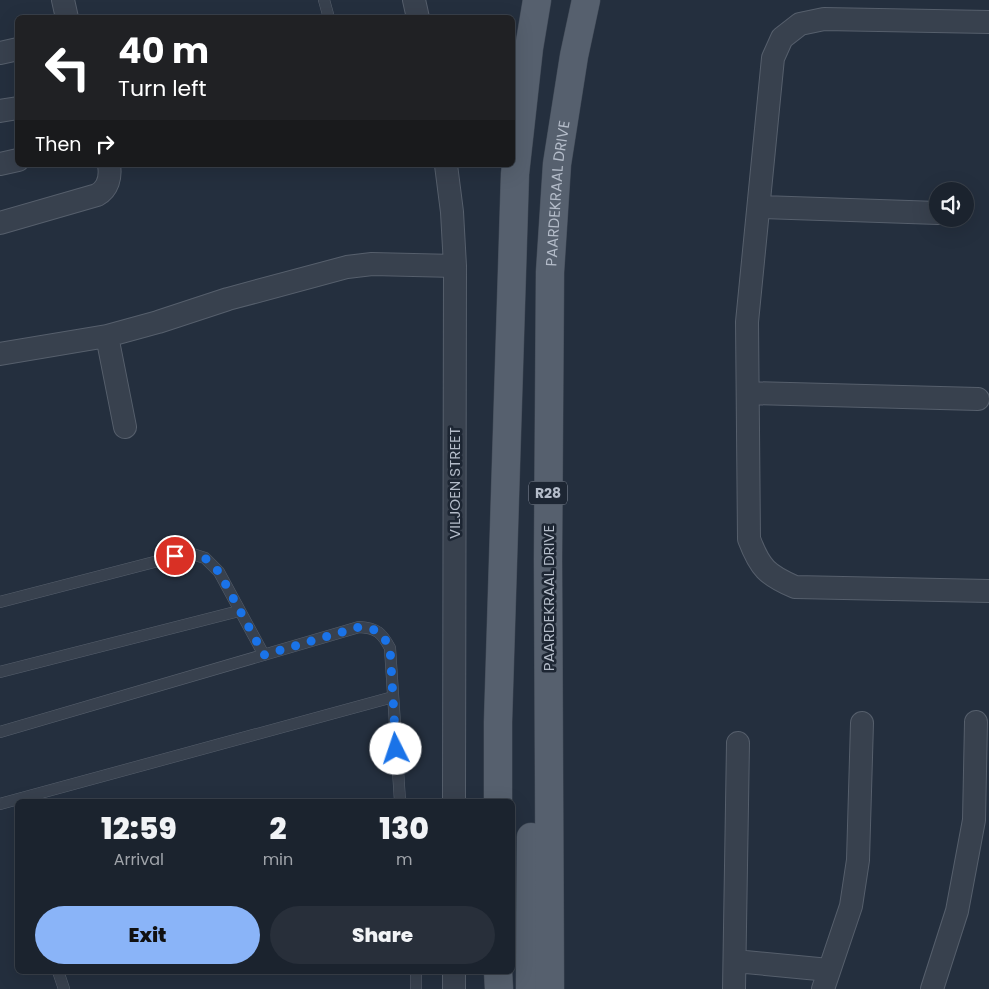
<!DOCTYPE html>
<html lang="en">
<head>
<meta charset="utf-8">
<style>
  :root { --surface:#1b232e; --page:#282f3a; --text:#f1f3f6; --muted:#a0a4aa; --line:#39404a; --accent:#8ab4f8 }
  body { margin:0; font-family:Poppins,sans-serif; background:var(--page); color:var(--text); height:100vh; display:flex; flex-direction:column; font-size:19px; white-space:nowrap }
  * { box-sizing:border-box; margin:0 }
  p { font-size:16px; color:var(--muted) }
  .icon { flex:none; width:28px; height:28px; fill:none; stroke:currentColor; stroke-width:2; stroke-linecap:round; stroke-linejoin:round }
  .map { position:relative; flex:1; overflow:hidden }
  .side { position:absolute; left:15px; top:799px; width:500px; height:175px; display:flex; flex-direction:column; background:var(--surface); border-radius:8px; box-shadow:0 5px 20px #0002,0 0 0 1px var(--line) }
  .side>* { flex:none }
  .top-card { position:absolute; left:15px; top:15px; width:500px; height:152px; border-radius:8px; box-shadow:0 5px 20px #0002,0 0 0 1px var(--line); background:#202124; color:#fff; overflow:hidden }
  .tools { position:absolute; left:929px; top:182px; display:grid; gap:10px }
  .tools a { display:grid; place-items:center; width:45px; height:45px; border-radius:50%; background:var(--surface); box-shadow:0 5px 20px #0002,0 0 0 1px var(--line); font-size:25px }
  .pin { position:absolute; display:grid; place-items:center; width:42px; height:42px; color:#fff; margin:-21px; border:2px solid #fff; border-radius:50%; box-shadow:0 1px 5px #0007 }
  .me { position:absolute; width:55px; margin:-28px; rotate:356deg; stroke-linejoin:round; filter:drop-shadow(0 0 4px #0008) }
  .turn { display:flex; align-items:center; gap:18px; height:105px; padding:0 20px; font-size:22px }
  .turn .icon { width:65px; height:65px; stroke-width:2.5 }
  .turn b { display:block; font-size:35px; line-height:42px }
  .then { display:flex; align-items:center; height:48px; padding:0 20px; background:#0003; gap:10px; font-size:19px }
  .eta { display:flex; justify-content:space-evenly; align-items:center; height:85px; text-align:center }
  .eta b { font-size:30px; font-weight:800; line-height:35px }
  .button { display:flex; gap:10px; margin-top:auto; padding:10px 20px }
  .button a { flex:1; height:58px; border-radius:30px; background:var(--accent); color:#111; font-size:20px; font-weight:800; line-height:58px; text-align:center }
  .button a+a { background:var(--page); color:var(--text) }
  .map>svg:first-child { display:block }
  .lines { fill:none; stroke-linecap:round; stroke-linejoin:round }
  .lane-casing { stroke:#565f6c; stroke-width:12 }
  .street-casing { stroke:#565f6c; stroke-width:24 }
  .primary-casing { stroke:#414a57; stroke-width:29 }
  .lane { stroke:#38414e; stroke-width:11 }
  .street { stroke:#38414e; stroke-width:22 }
  .primary { stroke:#56606e; stroke-width:28 }
  .route { stroke:#1a73e8; stroke-width:9; stroke-dasharray:0 16.2 }
  .labels { text-anchor:middle; dominant-baseline:central; stroke-width:5; stroke-linejoin:round; paint-order:stroke }
  .shield { fill:#1d2633; stroke:#878f9c; stroke-width:1 }
  .shield-label { font-size:14px; font-weight:bold; fill:#b4bcc9 }
  .street-label { font-size:15px; fill:#b4bcc9; stroke:#1d2633 }
</style>
</head>
<body>
<div class="map">
<svg width="989" height="989" viewBox="0 0 989 989">
  <rect width="100%" height="100%" fill="#242f3e"/>
  <g class="lines">
    <defs>
      <path id="lane" d="M324 0 329 18
        M0 602 189 553 205 558 219 572 264 655
        M0 672 239 611
        M0 732 359 627C377 628 382 633 390 648L400 801
        M0 804 393 697
        M58 971 64 989
        M416 971V989"/>
      <path id="street" d="M63 0 67 18
        M414 0 418 18
        M989 22 824 19 800 24 782 38 773 58 747 322 749 539C760 568 767 575 795 587L989 591
        M0 53 18 49
        M0 111 18 108
        M0 164 18 160
        M446 165 452 212 455 266 454 801
        M760 207 938 213
        M0 223 97 195C108 189 111 177 109 165
        M107 336 125 427
        M0 354 107 336 158 322 228 299 347 267 372 264 455 266
        M749 393 978 399
        M735 961 829 970
        M454 989V971
        M734 989 738 743
        M823 989 851 906 858 860 862 723
        M932 989 957 911 974 820 976 722"/>
      <g id="primary">
        <path d="M498 801V722L515 174 529 48 537 0"/>
        <path d="M498 971 499 989"/>
        <path d="M530 989 531 837"/>
        <path id="s1" d="M550 989 548 559 550 272 557 164 574 56 586 0"/>
      </g>
    </defs>
    <use href="#lane" class="lane-casing"/>
    <use href="#street" class="street-casing"/>
    <use href="#primary" class="primary-casing"/>
    <use href="#lane" class="lane"/>
    <use href="#street" class="street"/>
    <use href="#primary" class="primary"/>
  </g>
  <g class="lines">
    <path class="route" d="M175 556 189 553 205 558 219 572 264 655 359 627C377 628 382 633 390 648L396 749"/>
  </g>
  <g class="labels">
    <rect class="shield" x="529" y="481.5" width="38" height="23" rx="4"/>
    <g class="shield-label">
      <text x="548" y="493">R28</text>
    </g>
    <g class="street-label">
      <text stroke="none"><textPath href="#s1" startOffset="796">PAARDEKRAAL DRIVE</textPath></text>
      <text transform="translate(454 483) rotate(-90)">VILJOEN STREET</text>
      <text transform="translate(548 598) rotate(-90)">PAARDEKRAAL DRIVE</text>
    </g>
  </g>
</svg>
<div class="tools">
<a><svg class="icon" aria-label="sound" viewBox="0 0 24 24"><path d="M4 9h4l5-4v14l-5-4H4zM17 9q2 3 0 6"/></svg></a>
</div>
<div class="pin" style="left:175px;top:556px;background:#d93025"><svg class="icon" aria-label="arrive" viewBox="0 0 24 24"><path d="M6 21V4h12l-3 4 3 4H6"/></svg></div>
<svg class="me" style="left:396px;top:749px" viewBox="-20 -20 40 40"><circle r="19" fill="#fff"/><path d="M0-13L10 11 0 6-10 11z" fill="#1a73e8"/></svg>
<div class="top-card">
<div class="turn"><svg class="icon" aria-label="left" viewBox="0 0 24 24"><path d="M17 20v-9H6M10 6l-5 5 5 5"/></svg><div><b>40 m</b>Turn left</div></div>
<div class="then">Then<svg class="icon" aria-label="right" viewBox="0 0 24 24"><path d="M7 20v-9h11M14 6l5 5-5 5"/></svg></div>
</div>
<section class="side">
<div class="eta">
<div><b>12:59</b><p>Arrival</p></div>
<div><b>2</b><p>min</p></div>
<div><b>130</b><p>m</p></div>
</div>
<div class="button"><a>Exit</a><a>Share</a></div>
</section>
</div>
</body>
</html>
